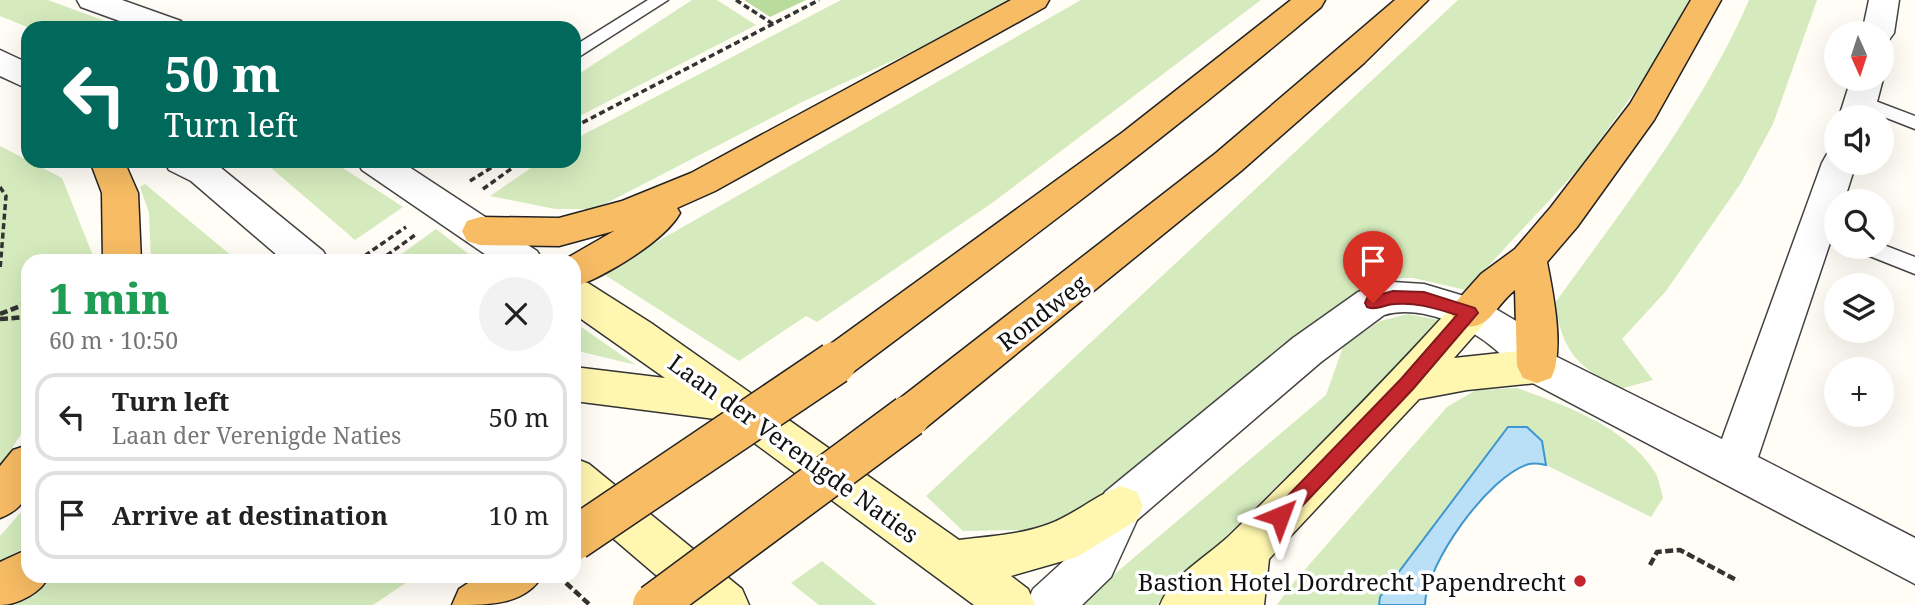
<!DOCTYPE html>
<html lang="en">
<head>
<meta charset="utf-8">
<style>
  :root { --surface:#fff; --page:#f2f2f2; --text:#222; --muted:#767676; --line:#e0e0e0 }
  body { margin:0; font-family:"Noto Serif",serif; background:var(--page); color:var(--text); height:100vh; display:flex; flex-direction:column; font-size:26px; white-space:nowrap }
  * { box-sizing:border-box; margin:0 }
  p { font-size:23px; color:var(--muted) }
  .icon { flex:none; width:38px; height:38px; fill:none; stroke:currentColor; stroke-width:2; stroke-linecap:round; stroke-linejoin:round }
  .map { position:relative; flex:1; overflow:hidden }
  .sheet { position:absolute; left:21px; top:254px; width:560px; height:329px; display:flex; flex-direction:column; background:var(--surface); border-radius:21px; box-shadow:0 7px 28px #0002 }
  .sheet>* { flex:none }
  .hud { position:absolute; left:21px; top:21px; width:560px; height:147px; border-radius:21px; box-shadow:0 7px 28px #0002; background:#00695c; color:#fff; overflow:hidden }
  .needle { width:46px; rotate:177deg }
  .controls { position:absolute; left:1824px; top:21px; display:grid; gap:14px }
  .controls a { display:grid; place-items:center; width:70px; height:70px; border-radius:50%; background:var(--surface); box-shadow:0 7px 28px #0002; font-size:35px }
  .pin { position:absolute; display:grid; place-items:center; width:60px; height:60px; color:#fff; margin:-72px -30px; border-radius:50% 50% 50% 0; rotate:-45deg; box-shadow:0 0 7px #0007 }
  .pin .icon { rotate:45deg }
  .me { position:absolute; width:77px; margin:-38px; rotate:44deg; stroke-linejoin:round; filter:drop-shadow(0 0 5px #0008) }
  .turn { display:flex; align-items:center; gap:24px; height:147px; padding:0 28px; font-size:32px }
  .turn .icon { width:91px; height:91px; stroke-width:2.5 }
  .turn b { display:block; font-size:49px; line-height:60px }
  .round { display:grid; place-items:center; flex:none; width:74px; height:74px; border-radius:37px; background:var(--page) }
  .headline { display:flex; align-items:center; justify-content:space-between; height:119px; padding:0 28px }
  h1 { font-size:42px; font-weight:800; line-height:52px; color:#1e9e55 }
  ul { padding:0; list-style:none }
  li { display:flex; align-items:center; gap:21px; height:88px; margin:0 14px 10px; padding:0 14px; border:4px solid var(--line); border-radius:21px }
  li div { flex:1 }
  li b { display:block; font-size:26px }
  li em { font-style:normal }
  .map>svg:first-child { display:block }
  .green { fill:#d5ebbd }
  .forest { fill:#b9dc9c }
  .water { fill:#b9e0f7; stroke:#3f96cf; stroke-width:2 }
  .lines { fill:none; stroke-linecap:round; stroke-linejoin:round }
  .service-casing { stroke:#444; stroke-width:3 }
  .minor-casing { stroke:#444; stroke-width:3 }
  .tertiary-casing { stroke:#444; stroke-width:3 }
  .secondary-casing { stroke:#333; stroke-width:3 }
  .trunk-casing { stroke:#222; stroke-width:3 }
  .path-far1 { stroke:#333; stroke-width:3.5; stroke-dasharray:6 3.5; stroke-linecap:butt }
  .path { stroke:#333; stroke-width:4.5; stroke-dasharray:8 3.5; stroke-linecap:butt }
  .service { fill:#fff; fill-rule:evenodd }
  .minor { fill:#fff; fill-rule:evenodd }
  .tertiary { fill:#fff; fill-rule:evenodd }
  .secondary { fill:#fff6b0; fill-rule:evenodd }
  .trunk { fill:#f7bc64; fill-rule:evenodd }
  .trunk-bridge-casing { stroke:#222; stroke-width:45; stroke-linecap:butt }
  .trunk-bridge { stroke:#f7bc64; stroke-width:42 }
  .route { fill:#c4262e; stroke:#7f191e; stroke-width:2 }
  .poi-dot { fill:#c4262e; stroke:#fff; stroke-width:2.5 }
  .labels { text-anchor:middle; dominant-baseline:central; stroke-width:7; stroke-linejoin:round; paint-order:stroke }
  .street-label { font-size:24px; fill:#111; stroke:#fff }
  .poi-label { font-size:24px; fill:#111; stroke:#fff; text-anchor:end }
</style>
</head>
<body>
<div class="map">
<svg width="1915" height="605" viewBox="0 0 1915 605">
  <rect width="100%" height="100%" fill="#fffdf5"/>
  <path class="green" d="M0 0H48L124 28H30L0 16Z
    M692 0H717L756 25 574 119V77Z
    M841 0H1012L945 37 804 101 595 209H555L490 196 541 161H574L575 139Z
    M1081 0H1261L992 203 817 322 806 316 739 361 602 273Z
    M1458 0H1689L1656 62 1582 165 1466 290 1413 278H1381L1357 293 1079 512 1025 530 963 531 926 496Z
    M1749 0H1817L1773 124 1741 183 1666 291 1622 339 1653 380 1620 389C1576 365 1563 353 1555 303 1624 207 1702 109 1749 0Z
    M0 146 62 178 95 261H28V423L0 467Z
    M263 161H332L403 207 355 240Z
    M145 184 238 261H151L149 213 140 187Z
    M436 229 478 261H392Z
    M1408 314 1444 321 1156 605H1078L1326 395 1343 347 1380 321Z
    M574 322 636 365 574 350Z
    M1517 388C1566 406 1625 426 1655 472 1659 479 1661 490 1663 498L1651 517 1546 465 1541 441 1527 427 1380 597 1379 605H1277L1288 589 1447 407 1476 390Z
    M28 504V546L0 561V536Z
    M822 561 877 605H819L791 583Z
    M58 576H416L373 605H7Z"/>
  <path class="forest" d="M744 0H806L770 17Z"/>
  <path class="water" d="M1508 427H1527L1542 441 1546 465C1541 464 1534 463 1529 464 1489 475 1425 565 1425 605H1379L1380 597Z"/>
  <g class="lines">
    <defs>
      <path id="service" d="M648 0H668L574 60V46Z
        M1862 96 1915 116V129L1856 106 1853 102 1856 98Z
        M1881 244 1915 257V274L1862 253 1859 247H1881Z"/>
      <path id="minor" d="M1869 0H1899L1894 33 1889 40 1881 42V33H1862Z
        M1881 76 1883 79 1873 117H1839L1851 79H1881Z
        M1836 151V163H1856L1844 201H1836V225L1758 457 1915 538V584L1523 378C1514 369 1506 358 1496 350 1469 326 1420 304 1384 315L1321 362 1137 520 1111 577 1082 605H1026L1033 589 1079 547 1105 492 1293 338 1358 292 1393 282 1424 284 1484 302 1523 325 1551 354 1722 439 1822 163 1827 154Z"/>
      <path id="tertiary" d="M77 0H122L181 21 186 28H139L81 7Z
        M0 50 28 63V89L0 76Z
        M164 161 215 163 323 251 329 261H284L191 181 169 170Z
        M357 161H400L537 251 543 261H495L362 170Z"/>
      <path id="secondary" d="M574 279 588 283 651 323 959 540C989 536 1020 535 1049 524 1074 515 1096 495 1121 486L1137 492 1143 506 1137 520 1077 557 1011 576 1028 589 1035 605H974L723 420 574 401V367L665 378 574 314Z
        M1470 297 1484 302 1489 313 1484 324 1454 358 1537 349 1551 354 1557 366 1551 378 1537 383 1467 390 1419 399 1269 559 1264 605H1160C1173 573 1210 556 1234 531 1310 456 1385 381 1456 302Z
        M574 458 589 464 742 589 749 605H691L574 505Z"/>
      <path id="trunk" d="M1011 0H1049L1045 7 715 191 677 208 680 213C665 241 604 277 574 287V261H562L614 231 559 246 480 245 467 241 462 231 467 221 480 217 559 218 622 201 691 173Z
        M1291 0H1325L1321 7C1169 136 1009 255 849 375L835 380 821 375 815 363 821 351 1123 132Z
        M1395 0H1428L1364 63 1241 171 924 429 909 434 894 429 888 416 894 403 1216 153Z
        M1691 0H1721L1654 120 1577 227 1547 262C1553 293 1565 350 1551 378L1537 383 1523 378 1517 366 1515 290C1493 307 1489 335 1456 324L1451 313 1456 302 1481 274 1515 249 1551 207 1630 104Z
        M90 161H124L138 193 141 261H103L102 193Z
        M28 445C28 478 37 504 0 518V466L13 450Z
        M28 549V576H49C42 592 18 605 0 605V562Z
        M479 576H542C525 605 489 605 452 605L459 589Z"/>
    </defs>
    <use href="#service" class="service-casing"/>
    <use href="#minor" class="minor-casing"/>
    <use href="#tertiary" class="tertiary-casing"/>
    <use href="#secondary" class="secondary-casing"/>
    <use href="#trunk" class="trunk-casing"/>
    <path class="path-far1" d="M736 0 773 24
      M574 127 819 0
      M470 181 502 161
      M0 187 6 196 0 270
      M483 189 522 161
      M357 261 406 227
      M379 261 415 235"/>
    <path class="path" d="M0 314 28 303
      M0 319 28 317
      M1650 565 1657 552 1680 550 1738 581
      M566 583 590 605"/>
    <use href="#service" class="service"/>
    <use href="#minor" class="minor"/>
    <use href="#tertiary" class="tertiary"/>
    <use href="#secondary" class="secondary"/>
    <use href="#trunk" class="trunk"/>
    <defs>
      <path id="trunk-bridge" d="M574 539 835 363
        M654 605 909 416"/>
    </defs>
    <use href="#trunk-bridge" class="trunk-bridge-casing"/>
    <use href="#trunk-bridge" class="trunk-bridge"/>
  </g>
  <path class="route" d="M1393 291 1424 292 1475 308 1478 313 1413 389 1287 522 1280 524 1274 522 1271 516 1274 510 1401 379 1457 315C1437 309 1417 302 1395 304 1385 304 1377 311 1367 307L1365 303 1367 298Z"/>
  <circle class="poi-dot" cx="1580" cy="581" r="7"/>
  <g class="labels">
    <g class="street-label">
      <text transform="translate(1042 312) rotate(-38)">Rondweg</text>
      <text transform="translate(794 448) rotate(36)">Laan der Verenigde Naties</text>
    </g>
    <g class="poi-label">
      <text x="1566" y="581">Bastion Hotel Dordrecht Papendrecht</text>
    </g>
  </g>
</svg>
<div class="controls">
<a><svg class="needle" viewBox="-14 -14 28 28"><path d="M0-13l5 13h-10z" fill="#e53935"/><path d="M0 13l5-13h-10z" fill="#767676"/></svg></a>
<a><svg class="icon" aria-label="sound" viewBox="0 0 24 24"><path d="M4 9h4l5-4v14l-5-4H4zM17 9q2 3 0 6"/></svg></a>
<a><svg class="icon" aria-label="search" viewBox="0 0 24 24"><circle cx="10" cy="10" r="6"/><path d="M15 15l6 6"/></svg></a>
<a><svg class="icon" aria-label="layers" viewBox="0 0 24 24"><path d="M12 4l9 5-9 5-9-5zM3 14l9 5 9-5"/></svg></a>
<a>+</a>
</div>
<div class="pin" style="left:1373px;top:303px;background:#d93025"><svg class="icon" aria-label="arrive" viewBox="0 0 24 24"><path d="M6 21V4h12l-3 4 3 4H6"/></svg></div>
<svg class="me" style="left:1280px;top:516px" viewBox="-20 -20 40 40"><path d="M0-17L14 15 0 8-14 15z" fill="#c4262e" stroke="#fff" stroke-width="4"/></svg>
<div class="hud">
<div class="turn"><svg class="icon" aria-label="left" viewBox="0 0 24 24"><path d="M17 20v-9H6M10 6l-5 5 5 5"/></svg><div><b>50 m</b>Turn left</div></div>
</div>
<section class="sheet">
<div class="headline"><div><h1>1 min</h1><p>60 m · 10:50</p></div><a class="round"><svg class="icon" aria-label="close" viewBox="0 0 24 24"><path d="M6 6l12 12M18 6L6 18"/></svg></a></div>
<ul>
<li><svg class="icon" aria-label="left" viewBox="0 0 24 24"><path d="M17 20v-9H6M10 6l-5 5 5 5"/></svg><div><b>Turn left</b><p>Laan der Verenigde Naties</p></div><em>50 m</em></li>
<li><svg class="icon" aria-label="arrive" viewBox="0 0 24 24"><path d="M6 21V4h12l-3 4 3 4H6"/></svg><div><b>Arrive at destination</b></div><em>10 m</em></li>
</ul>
</section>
</div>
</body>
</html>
